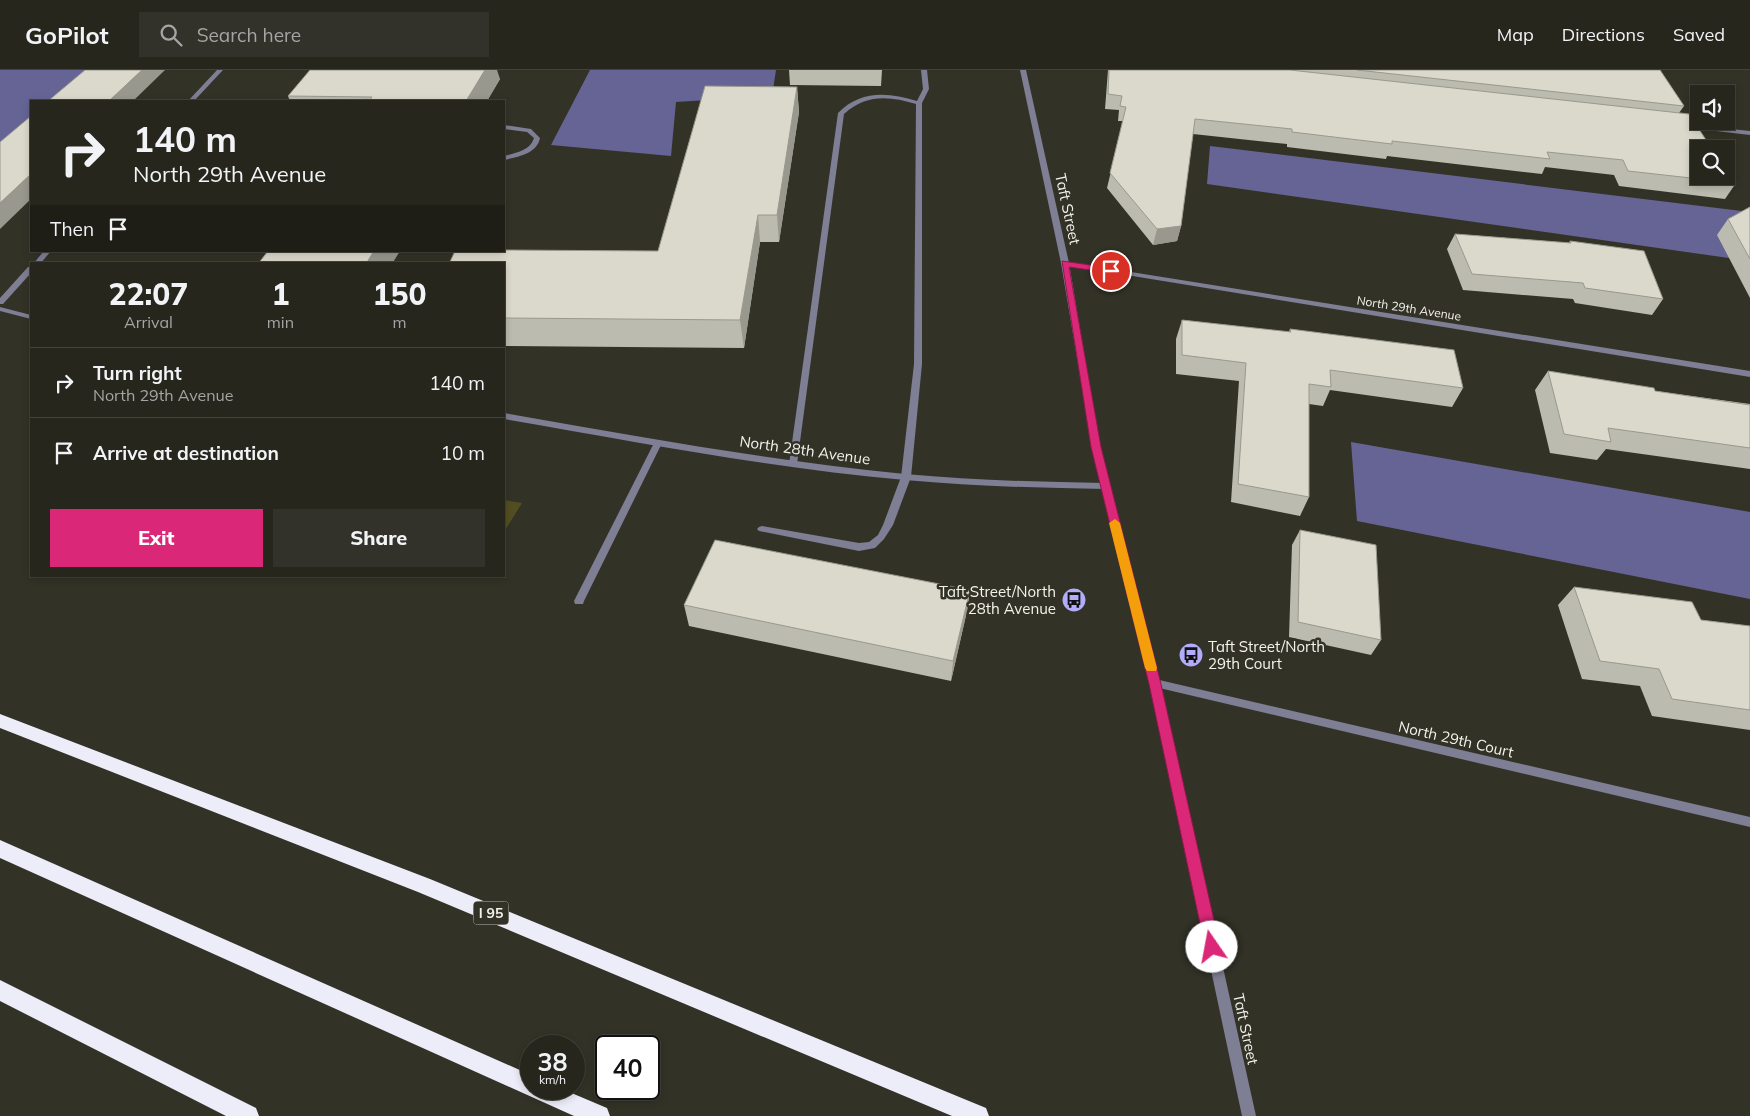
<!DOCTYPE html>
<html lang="en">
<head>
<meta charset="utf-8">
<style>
  :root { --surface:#26261d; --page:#32322a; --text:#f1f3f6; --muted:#a4a5a4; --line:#42433b; --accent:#db2777 }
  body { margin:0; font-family:Mulish,sans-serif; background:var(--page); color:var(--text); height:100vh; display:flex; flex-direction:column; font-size:19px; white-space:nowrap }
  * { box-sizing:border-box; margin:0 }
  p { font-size:16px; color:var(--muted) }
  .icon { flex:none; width:28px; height:28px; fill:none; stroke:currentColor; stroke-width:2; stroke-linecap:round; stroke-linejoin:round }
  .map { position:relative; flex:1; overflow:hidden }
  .sheet { position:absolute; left:30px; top:192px; width:475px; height:315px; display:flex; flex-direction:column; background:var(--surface); border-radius:0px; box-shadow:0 2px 8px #0003,0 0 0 1px var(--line) }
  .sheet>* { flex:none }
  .hud { position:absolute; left:30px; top:30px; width:475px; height:152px; border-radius:0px; box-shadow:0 2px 8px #0003,0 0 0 1px var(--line); background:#26261d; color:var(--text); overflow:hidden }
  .controls { position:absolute; left:1690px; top:15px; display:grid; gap:10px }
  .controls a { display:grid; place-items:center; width:45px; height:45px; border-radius:0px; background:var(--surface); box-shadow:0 2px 8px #0003,0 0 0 1px var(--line); font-size:25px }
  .speed { position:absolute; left:520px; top:965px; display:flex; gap:10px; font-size:25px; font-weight:700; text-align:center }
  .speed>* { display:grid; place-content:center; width:65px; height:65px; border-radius:50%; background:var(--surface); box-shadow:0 2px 8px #0003,0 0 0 1px var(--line); line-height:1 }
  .speed small { font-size:12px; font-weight:400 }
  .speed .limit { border:2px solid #111; border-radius:8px; background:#fff; color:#111 }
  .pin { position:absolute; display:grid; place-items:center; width:42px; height:42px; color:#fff; margin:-21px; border:2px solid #fff; border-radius:50%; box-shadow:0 1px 5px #0007 }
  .me { position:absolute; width:55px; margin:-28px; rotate:348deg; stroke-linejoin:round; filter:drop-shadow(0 0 4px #0008) }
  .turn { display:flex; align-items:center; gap:18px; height:105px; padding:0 20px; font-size:22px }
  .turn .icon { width:65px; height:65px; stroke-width:2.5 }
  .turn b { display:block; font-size:35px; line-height:42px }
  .then { display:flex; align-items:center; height:48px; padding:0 20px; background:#0003; gap:10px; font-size:19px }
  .eta { display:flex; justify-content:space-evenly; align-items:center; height:85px; text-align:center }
  .eta b { font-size:30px; font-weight:800; line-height:35px }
  .cta { display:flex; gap:10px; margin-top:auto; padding:10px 20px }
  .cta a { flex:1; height:58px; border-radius:0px; background:var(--accent); color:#fff; font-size:20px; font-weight:800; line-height:58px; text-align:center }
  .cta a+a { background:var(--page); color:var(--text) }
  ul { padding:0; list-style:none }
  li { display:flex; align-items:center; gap:15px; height:70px; padding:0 20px; border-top:1px solid var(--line) }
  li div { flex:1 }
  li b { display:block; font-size:19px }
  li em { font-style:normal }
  header { display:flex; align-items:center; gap:30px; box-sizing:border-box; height:70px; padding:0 25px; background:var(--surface); border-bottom:1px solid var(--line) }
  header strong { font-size:24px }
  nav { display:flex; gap:28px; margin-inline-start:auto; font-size:18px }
  .search { width:350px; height:45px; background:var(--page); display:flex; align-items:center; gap:12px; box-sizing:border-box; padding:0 18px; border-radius:0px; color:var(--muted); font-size:19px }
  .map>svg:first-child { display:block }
  .green { fill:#534e21 }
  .water { fill:#666494 }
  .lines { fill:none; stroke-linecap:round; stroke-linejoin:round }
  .service { fill:#7e7e94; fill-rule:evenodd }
  .minor { fill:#7e7e94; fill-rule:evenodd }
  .tertiary { fill:#7e7e94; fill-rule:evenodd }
  .motorway { fill:#ededf9; fill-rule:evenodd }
  .wall { fill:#bbbbaf }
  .shaded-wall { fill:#99988e }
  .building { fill:#dad9cb; stroke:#99988e }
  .route { fill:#db2777; stroke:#8e194d }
  .slow { fill:#f59e0b }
  .labels { text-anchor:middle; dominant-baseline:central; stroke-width:5; stroke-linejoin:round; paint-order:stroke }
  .far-street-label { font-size:12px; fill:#f3f2eb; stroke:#333227 }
  .shield { fill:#333227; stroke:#b9b8b0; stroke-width:1 }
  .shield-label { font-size:14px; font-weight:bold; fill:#f3f2eb }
  .street-label { font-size:15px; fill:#f3f2eb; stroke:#333227 }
  .poi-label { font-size:15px; fill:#f3f2eb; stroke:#333227; text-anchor:end }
</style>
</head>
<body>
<header>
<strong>GoPilot</strong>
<div class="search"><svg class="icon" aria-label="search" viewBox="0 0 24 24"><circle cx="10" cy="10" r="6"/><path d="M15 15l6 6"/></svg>Search here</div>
<nav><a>Map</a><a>Directions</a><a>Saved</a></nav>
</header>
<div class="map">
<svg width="1750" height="1046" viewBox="0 0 1750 1046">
  <rect width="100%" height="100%" fill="#333227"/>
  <path class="green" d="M504 430 522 433 504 462Z"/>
  <path class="water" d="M0 0H86L50 31H31V47L0 74Z
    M590 0H776L772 26 676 32 671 86 551 75Z
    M1210 76 1750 142V191L1207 114Z
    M1351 372 1750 442V529L1357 451Z"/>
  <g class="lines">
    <path class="service" d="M921 0H927L929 19 922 33V294L911 407 893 455 884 469 875 478 859 481 759 461 757 459 759 457 762 456 859 473 869 472 878 465 883 455 901 407 914 294 916 34C889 26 866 24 844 44L797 394 793 397 789 394 838 43C860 20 888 22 917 31L923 19Z
      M504 55 531 59 540 68C537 84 517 87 504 90V86C515 83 530 81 534 68L527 62 504 59Z
      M658 370 662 373 584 531 583 534H575L574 531 654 373Z"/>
    <path class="minor" d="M217 0H223L194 31H188Z
      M1684 54 1750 61V65L1682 57V55Z
      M44 181H51L40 194H33Z
      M1062 191 1750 301V307L1065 195H1062Z
      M28 197H31V203L3 234H0V228Z
      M0 237 31 245V249L0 241Z
      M504 343C637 366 770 391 905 404 971 410 1038 412 1105 413L1110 416 1105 419C1038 418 971 416 905 410 770 398 637 372 504 349Z
      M1155 609 1750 747V757L1155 617 1151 616 1150 613 1151 610Z"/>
    <path class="tertiary" d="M1020 0H1026L1069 193 1100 377 1160 613 1256 1046H1242L1150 613 1092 377 1061 193Z"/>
    <path class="motorway" d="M0 644 430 809 986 1038 989 1046H952L418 822 0 658Z
      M0 770 531 1005V1019H562L607 1038 610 1046H574L0 788Z
      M0 910 256 1038 259 1046H226L0 931Z"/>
  </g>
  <path class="wall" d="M789 0H882L881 16 790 15Z
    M1108 0H1660L1684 36 1679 43 1736 113 1725 129 1619 116 1614 105 1545 97 1542 104 1387 86 1386 89 1287 77V74L1193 64 1181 156 1177 171 1153 175 1107 118 1123 51H1118L1119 40 1105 39Z
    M500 9 487 31H290L288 26Z
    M797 17 799 42 779 172H760L744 278 504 276V194L658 181Z
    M1750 137V228L1717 165 1728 149Z
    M1455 164 1569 173 1570 171 1663 229 1652 245 1575 233 1573 229 1463 220 1447 179Z
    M1182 250 1289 262 1290 259 1463 318 1452 337 1330 320 1323 336 1309 334V427L1300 446 1231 432 1239 311 1176 304V269Z
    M1548 301 1655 321 1750 334V399L1606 379 1597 390 1550 383 1535 320Z
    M1300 460 1381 570 1371 585 1289 567 1292 475Z
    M1574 517 1701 550 1750 556V660L1652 646 1640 616 1582 609 1558 535Z
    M970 520 967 541 951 611 689 556 684 535Z"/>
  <path class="shaded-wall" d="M142 0H165L133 31H109Z
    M485 0H497L500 9 487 31H466Z
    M797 17 799 42 779 172 777 145Z
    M31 104V129L0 159V133Z
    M758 145 760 172 744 278 740 250Z
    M1181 156 1177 171 1153 175 1157 159Z
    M374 181H400L392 194H366Z
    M970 520 967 541 951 611 953 591Z"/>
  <path class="building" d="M85 0H142L109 31H48Z
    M310 0H485L466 31H369L372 27 288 26Z
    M1109 0H1290L1689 44 1712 79H1699V106H1726V100L1736 113 1628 101 1623 90 1547 82 1550 89 1392 71V74L1292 62V59L1195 49 1181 156 1157 159 1110 103 1126 37 1120 36 1122 26 1108 24Z
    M1357 0H1660L1684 36Z
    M705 16 797 17 777 145H758L740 250 504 248V194H449L455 181H504V180L658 181Z
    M31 46V104L0 133V72Z
    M1750 137V189L1728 149Z
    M1455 164 1571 173 1570 171 1644 181 1663 229 1585 218 1583 213 1472 204Z
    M268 181H374L366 194H258Z
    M1182 250 1291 262 1290 259 1454 280 1463 318 1330 300 1331 317 1309 314V427L1238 414 1246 293 1182 285Z
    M1548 301 1654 318 1655 321 1750 335V378L1608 358 1611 372 1564 364Z
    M1300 460 1376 475 1381 570 1298 552Z
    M715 470 970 520 953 591 684 535Z
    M1574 517 1692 532 1701 550 1750 556V640L1672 629 1659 599 1600 591Z"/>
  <path class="route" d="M1062 191 1111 198 1115 201 1111 203 1069 197 1101 377 1161 614 1220 877 1218 882 1212 884 1207 882 1205 877 1149 614 1091 377Z"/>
  <path class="slow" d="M1115 449 1120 453 1157 598 1156 601H1147L1145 598 1109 453Z"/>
  <defs>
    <symbol id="bus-disc" viewBox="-11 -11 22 22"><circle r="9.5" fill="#b1adfa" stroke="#333227"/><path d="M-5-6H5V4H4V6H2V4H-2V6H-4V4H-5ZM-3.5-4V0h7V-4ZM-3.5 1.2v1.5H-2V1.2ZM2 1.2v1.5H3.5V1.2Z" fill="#111"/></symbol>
  </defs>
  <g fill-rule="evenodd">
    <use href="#bus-disc" x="1060" y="516" width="28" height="28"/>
    <use href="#bus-disc" x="1177" y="571" width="28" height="28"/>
  </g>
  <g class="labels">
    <g class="far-street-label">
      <text transform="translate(1409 238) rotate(9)">North 29th Avenue</text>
    </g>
    <rect class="shield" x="473.5" y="831.5" width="35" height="23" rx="4"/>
    <g class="shield-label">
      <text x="491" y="843">I 95</text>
    </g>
    <g class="street-label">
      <text transform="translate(1068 139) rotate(78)">Taft Street</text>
      <text transform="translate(805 380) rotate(8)">North 28th Avenue</text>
      <text transform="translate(1456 669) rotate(13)">North 29th Court</text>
      <text transform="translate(1246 959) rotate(78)">Taft Street</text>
    </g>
    <g class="poi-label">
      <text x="1056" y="521">Taft Street/North<tspan x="1056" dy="17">28th Avenue</tspan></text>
      <text x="1208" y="576" text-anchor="start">Taft Street/North<tspan x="1208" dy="17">29th Court</tspan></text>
    </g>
  </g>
</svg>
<div class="controls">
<a><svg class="icon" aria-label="sound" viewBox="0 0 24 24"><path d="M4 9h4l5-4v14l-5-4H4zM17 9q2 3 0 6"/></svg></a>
<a><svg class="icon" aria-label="search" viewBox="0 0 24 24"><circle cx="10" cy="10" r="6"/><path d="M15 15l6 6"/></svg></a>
</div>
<div class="speed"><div>38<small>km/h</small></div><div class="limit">40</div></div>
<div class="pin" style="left:1111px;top:201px;background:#d93025"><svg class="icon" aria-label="arrive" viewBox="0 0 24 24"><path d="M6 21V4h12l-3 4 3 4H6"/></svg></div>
<svg class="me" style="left:1212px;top:877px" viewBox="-20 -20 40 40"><circle r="19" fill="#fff"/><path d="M0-13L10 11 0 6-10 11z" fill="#db2777"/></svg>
<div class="hud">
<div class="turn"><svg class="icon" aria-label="right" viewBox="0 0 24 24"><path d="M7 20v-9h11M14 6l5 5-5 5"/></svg><div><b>140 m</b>North 29th Avenue</div></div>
<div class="then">Then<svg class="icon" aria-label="arrive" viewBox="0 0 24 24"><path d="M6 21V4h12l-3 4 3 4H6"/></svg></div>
</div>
<section class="sheet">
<div class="eta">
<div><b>22:07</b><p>Arrival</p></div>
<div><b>1</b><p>min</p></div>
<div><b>150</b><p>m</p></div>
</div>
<ul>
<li><svg class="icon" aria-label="right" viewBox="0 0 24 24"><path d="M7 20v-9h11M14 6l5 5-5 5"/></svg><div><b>Turn right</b><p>North 29th Avenue</p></div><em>140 m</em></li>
<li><svg class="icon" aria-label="arrive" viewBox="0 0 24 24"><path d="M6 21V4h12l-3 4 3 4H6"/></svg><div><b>Arrive at destination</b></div><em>10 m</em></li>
</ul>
<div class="cta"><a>Exit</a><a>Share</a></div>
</section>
</div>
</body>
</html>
